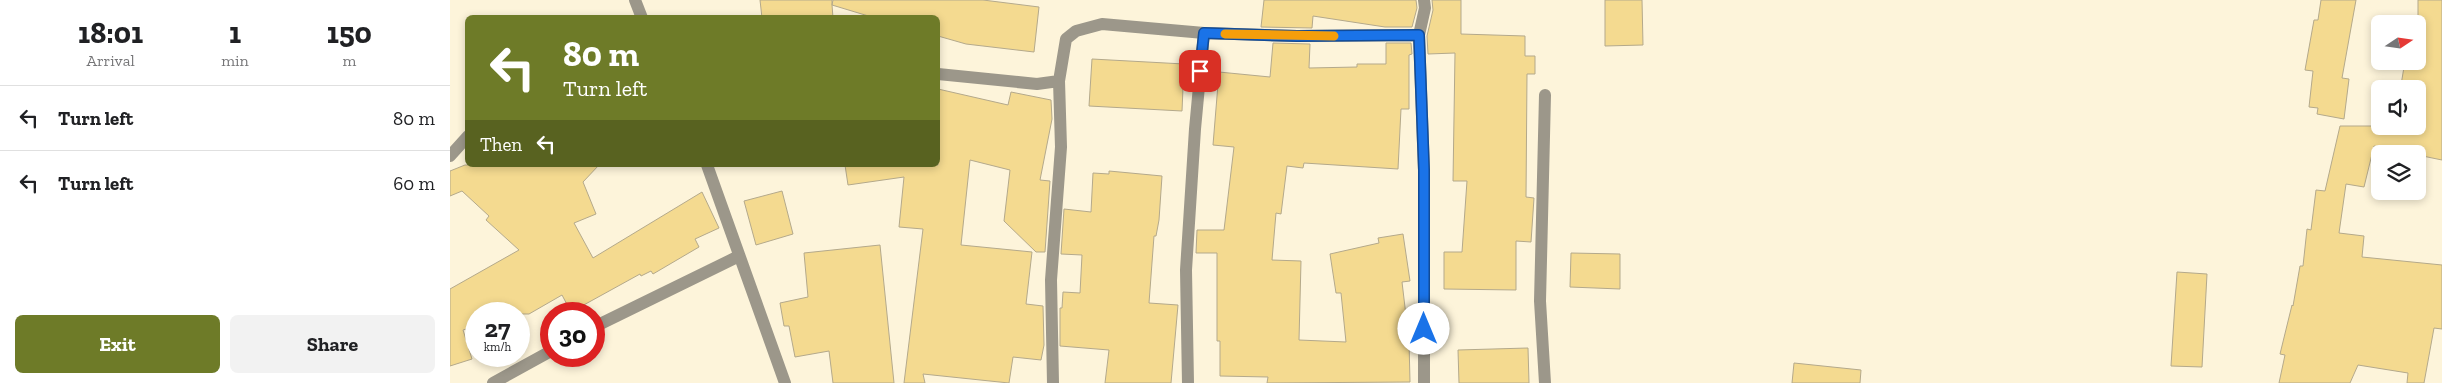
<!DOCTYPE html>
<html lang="en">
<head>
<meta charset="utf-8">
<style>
  :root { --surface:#fff; --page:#f2f2f2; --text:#202124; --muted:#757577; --line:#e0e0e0; --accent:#6e7b28 }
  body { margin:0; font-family:"Zilla Slab",serif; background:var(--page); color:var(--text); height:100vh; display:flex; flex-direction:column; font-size:19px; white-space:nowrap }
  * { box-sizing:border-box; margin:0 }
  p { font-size:16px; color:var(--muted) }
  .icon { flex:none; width:28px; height:28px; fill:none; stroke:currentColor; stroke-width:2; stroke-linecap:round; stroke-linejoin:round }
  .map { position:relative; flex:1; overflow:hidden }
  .side { display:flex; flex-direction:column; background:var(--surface); width:450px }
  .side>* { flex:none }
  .hud { position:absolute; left:15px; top:15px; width:475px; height:152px; border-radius:8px; box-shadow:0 2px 8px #0003; background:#6e7b28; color:#fff; overflow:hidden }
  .needle { width:32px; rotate:77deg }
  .fabs { position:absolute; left:1921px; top:15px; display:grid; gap:10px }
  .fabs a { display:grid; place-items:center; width:55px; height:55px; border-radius:8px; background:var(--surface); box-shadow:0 2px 8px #0003; font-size:25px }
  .speed { position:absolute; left:15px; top:302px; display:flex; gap:10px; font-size:25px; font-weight:700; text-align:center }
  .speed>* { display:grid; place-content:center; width:65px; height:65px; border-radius:50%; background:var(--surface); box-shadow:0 2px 8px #0003; line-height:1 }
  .speed small { font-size:12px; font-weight:400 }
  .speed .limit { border:8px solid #d22; background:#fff; color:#111 }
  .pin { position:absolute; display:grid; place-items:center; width:42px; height:42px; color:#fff; margin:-21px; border-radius:10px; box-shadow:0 2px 8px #0006 }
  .me { position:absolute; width:55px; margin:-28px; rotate:0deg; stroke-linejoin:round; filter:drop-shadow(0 0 4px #0008) }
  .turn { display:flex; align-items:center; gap:18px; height:105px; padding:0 15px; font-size:22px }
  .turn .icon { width:65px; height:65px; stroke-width:2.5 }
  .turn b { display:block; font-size:35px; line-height:42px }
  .then { display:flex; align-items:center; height:48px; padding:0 15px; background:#0003; gap:10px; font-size:19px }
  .eta { display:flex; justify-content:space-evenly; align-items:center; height:85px; text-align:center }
  .eta b { font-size:30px; font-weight:800; line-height:35px }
  .action { display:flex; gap:10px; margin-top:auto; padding:10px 15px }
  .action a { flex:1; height:58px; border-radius:8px; background:var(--accent); color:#fff; font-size:20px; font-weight:800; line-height:58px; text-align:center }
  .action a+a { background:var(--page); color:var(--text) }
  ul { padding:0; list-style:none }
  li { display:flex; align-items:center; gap:15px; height:65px; padding:0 15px; border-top:1px solid var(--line) }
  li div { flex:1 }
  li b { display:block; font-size:19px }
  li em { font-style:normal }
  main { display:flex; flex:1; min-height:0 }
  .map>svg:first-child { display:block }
  .building { fill:#f4da90; stroke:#b4a98b }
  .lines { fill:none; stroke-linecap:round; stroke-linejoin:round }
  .minor { stroke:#9c978a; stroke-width:12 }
  .route-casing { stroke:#114b97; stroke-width:12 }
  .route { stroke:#1a73e8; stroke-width:9 }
  .slow { stroke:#f59e0b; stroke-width:9 }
</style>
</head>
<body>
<main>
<section class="side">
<div class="eta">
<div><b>18:01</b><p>Arrival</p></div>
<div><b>1</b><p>min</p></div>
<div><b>150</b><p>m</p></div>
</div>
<ul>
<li><svg class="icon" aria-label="left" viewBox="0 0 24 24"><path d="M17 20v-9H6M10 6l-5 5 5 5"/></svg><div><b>Turn left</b></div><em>80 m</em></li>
<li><svg class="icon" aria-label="left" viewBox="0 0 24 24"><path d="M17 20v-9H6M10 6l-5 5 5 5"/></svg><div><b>Turn left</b></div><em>60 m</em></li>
</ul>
<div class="action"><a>Exit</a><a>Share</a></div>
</section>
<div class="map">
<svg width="1992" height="383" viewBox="0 0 1992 383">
  <rect width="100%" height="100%" fill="#fdf4da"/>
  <path class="building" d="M310 0H382V5L383 0H533L589 7 584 52 516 44 488 36V18H425L382 5 383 18H312Z
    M814 0H966L967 8 962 27H935L863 16 862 28 811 27Z
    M982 0H1011V34L1075 36V56H1085V74H1077L1076 197 1084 198 1081 242 1066 241V290L994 289V252H1012L1017 181H1003L1005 53 978 54 977 36 983 10Z
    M1155 0H1192L1193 45 1155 46Z
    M1871 0H1906L1892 78 1899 79 1894 119 1867 114 1868 108 1859 107 1863 71 1855 70 1864 20H1868Z
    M1968 0H1992V160L1924 146 1914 187 1896 184 1889 233 1914 236 1912 257 1992 265V329L1984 328 1974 383H1957L1958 373 1908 365 1900 383H1829L1835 355 1830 354 1842 305 1843 306 1850 266H1853L1857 229 1861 230 1866 190 1875 191 1890 126H1968V87L1951 85 1955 61H1968Z
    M823 43 860 44 859 68 907 67V64H936V43H961L962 54 959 55V109H951L948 169 854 163 853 168 837 166 831 214 826 213 822 260 851 261 849 340 896 342 891 293H886L880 254 929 243 928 238 953 234 960 281 952 282 959 341 960 382 817 383 818 377 770 376V341H767V253H746L747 230H774L784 147 763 145 769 72 820 77Z
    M642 59 734 64 732 111 639 106Z
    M488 89 558 105 561 92 601 100 602 119 590 180 600 181 595 252H586L554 221 560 170 520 160 511 245 582 252 576 304 593 306 594 345 591 360 563 357 559 383 473 374 475 383H454L473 229 449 227 454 177 398 185 395 165H488Z
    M15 165H149L133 182 146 214 124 223 143 258 252 192 269 228 245 239 249 247 203 274 201 271 191 276 190 274 121 312 112 295 79 314H26V326L13 330 22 359 0 366V289L69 250 36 220 39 216 12 191 0 196V171Z
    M659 171 712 176 709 220 706 236H704L699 303 728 305 721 383H655L659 350 610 346V308H612L613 292 630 293 632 255 611 254 614 209 641 212 643 173 659 174Z
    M332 191 343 234 306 245 294 201Z
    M430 245 444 383H383L379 351 345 357 339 326H334L330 303 358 297 354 253Z
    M1121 253 1170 254V289L1120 287Z
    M1727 272 1757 274 1752 367 1721 366Z
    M1078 348 1079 383H1009L1008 350Z
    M1344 363 1411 370 1410 383H1342Z"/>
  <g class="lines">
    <path class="minor" d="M185 0 192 18
      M488 74 587 84 609 81
      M1095 95 1090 301 1095 383
      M0 156 18 136
      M257 165 335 383
      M144 327 289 256
      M43 383 101 351
      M603 383 601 280 611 147 609 81 616 39 626 31 652 24 754 33 847 36 969 35
      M738 383 736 270 745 129 754 33
      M974 383V171L969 35 975 8 974 0"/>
  </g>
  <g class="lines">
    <defs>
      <path id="route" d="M750 71 754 33 847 36 969 35 974 170V329"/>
    </defs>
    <use href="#route" class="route-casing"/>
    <use href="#route" class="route"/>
    <path class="slow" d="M775 34 884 36"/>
  </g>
</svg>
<div class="fabs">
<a><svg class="needle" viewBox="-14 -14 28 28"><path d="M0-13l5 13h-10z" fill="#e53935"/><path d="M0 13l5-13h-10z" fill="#757577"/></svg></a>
<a><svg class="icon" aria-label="sound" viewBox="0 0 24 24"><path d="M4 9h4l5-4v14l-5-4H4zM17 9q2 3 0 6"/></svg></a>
<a><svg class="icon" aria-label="layers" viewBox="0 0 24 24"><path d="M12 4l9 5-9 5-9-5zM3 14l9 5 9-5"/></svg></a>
</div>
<div class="speed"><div>27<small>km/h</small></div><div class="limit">30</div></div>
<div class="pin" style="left:750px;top:71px;background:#d93025"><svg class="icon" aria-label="arrive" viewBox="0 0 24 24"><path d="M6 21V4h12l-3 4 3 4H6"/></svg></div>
<svg class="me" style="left:974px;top:329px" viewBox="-20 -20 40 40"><circle r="19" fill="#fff"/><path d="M0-13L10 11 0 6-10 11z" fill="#1a73e8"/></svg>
<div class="hud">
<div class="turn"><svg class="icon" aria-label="left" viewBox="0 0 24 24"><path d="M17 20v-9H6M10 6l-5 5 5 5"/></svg><div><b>80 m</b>Turn left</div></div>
<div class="then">Then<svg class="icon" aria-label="left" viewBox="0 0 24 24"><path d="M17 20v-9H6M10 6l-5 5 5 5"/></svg></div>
</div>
</div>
</main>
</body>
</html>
